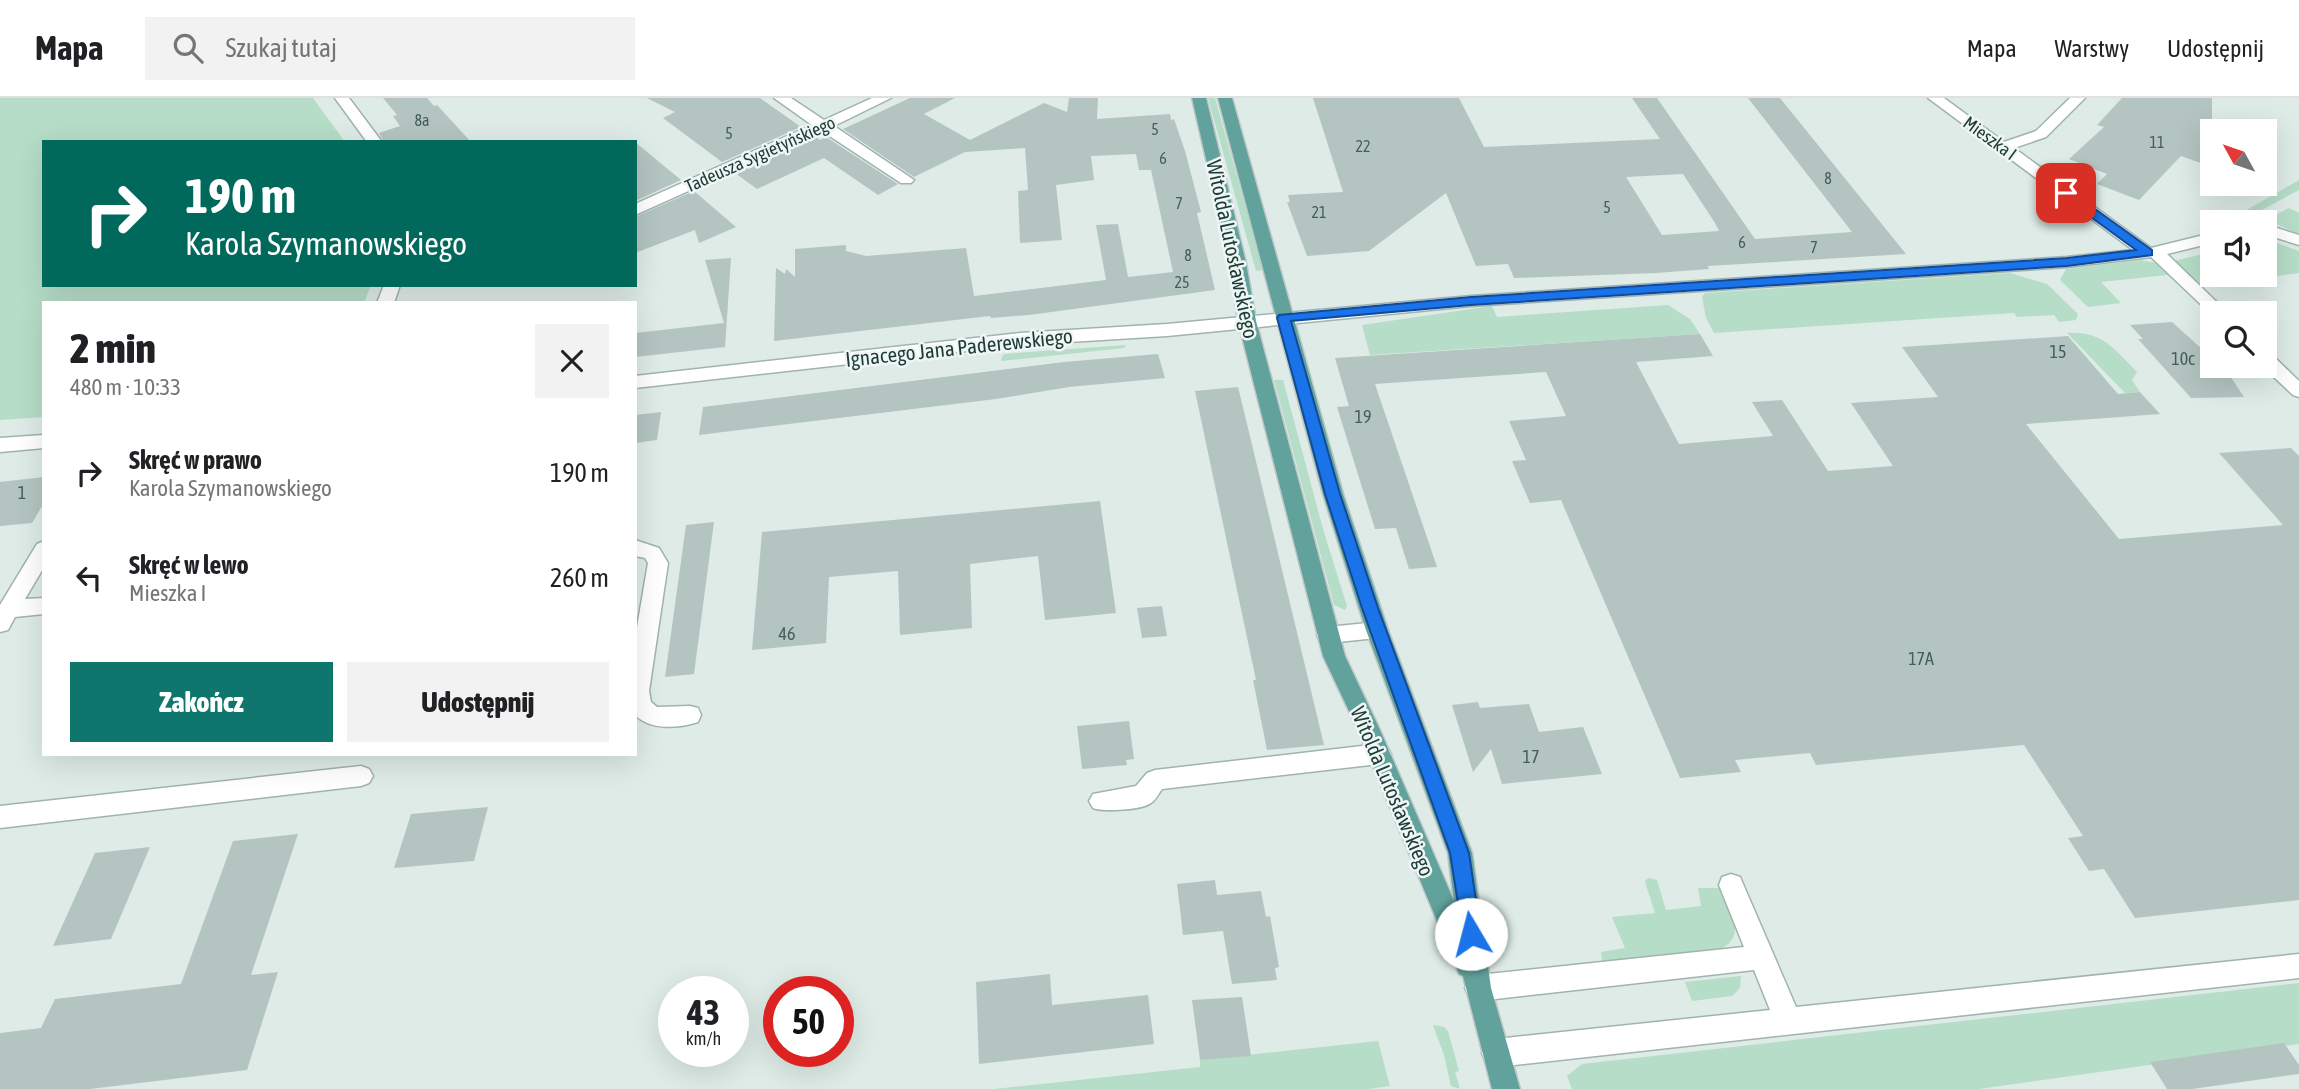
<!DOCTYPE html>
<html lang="pl">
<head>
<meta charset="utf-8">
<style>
  :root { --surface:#fff; --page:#f2f2f2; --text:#202124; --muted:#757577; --line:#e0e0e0; --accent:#0f766e }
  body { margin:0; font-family:"Asap Condensed",sans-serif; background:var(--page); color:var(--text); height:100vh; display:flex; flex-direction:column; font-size:26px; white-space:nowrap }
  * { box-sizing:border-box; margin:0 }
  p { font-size:23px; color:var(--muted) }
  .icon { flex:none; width:38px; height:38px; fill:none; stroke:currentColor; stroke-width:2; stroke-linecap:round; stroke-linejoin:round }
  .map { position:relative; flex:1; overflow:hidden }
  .panel { position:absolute; left:42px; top:203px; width:595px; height:455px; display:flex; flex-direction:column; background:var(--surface); border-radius:0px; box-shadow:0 7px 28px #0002 }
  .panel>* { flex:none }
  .hud { position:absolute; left:42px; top:42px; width:595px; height:147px; border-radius:0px; box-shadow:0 7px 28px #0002; background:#00695c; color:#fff; overflow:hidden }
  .needle { width:46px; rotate:310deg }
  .fabs { position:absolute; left:2200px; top:21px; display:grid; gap:14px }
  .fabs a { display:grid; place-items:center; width:77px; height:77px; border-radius:0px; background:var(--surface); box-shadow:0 7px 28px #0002; font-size:35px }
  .speed { position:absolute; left:658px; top:878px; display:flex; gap:14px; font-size:35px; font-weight:700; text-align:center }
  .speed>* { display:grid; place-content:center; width:91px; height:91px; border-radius:50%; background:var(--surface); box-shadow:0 7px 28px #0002; line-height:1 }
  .speed small { font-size:18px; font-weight:400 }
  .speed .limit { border:10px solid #d22; background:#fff; color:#111 }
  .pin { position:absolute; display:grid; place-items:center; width:60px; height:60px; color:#fff; margin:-30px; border-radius:14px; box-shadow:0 4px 10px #0006 }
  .me { position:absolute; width:77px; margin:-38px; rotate:352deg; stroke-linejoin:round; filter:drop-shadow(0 0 5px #0008) }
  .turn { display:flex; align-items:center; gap:24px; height:147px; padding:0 28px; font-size:32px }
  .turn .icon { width:91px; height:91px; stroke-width:2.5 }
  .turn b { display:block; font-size:49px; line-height:60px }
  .round { display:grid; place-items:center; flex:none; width:74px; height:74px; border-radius:0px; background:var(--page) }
  .headline { display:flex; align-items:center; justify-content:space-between; height:119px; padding:0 28px }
  h1 { font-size:42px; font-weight:800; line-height:52px }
  .primary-button { display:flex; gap:14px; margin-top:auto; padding:14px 28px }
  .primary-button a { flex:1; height:80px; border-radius:0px; background:var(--accent); color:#fff; font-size:28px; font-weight:800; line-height:80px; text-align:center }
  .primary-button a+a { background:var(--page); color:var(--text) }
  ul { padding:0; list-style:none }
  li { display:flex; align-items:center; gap:21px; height:105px; padding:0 28px }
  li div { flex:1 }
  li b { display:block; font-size:26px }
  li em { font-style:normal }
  header { display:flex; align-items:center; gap:42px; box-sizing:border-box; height:98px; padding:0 35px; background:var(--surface); border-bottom:2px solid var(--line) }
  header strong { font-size:33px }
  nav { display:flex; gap:38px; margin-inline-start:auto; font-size:24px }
  .search { width:490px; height:63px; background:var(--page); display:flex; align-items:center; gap:18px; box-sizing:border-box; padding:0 24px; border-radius:0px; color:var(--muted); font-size:26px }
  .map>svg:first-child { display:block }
  .green { fill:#b6ddc7 }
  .building { fill:#b4c5c1; fill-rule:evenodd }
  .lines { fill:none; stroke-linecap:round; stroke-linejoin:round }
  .minor-casing { stroke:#a1b3af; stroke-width:3 }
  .major-casing { stroke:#c0c8c7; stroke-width:3 }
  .minor { fill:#fff; fill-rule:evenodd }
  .major { fill:#61a29c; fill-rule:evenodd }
  .route { fill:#1a73e8; stroke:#114b97; stroke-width:2 }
  .labels { text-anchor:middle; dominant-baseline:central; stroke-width:5; stroke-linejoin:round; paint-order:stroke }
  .far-number-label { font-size:16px; fill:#445e5a }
  .far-street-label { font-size:18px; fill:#1f3b38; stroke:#eff7f4 }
  .number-label { font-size:18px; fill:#445e5a }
  .street-label { font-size:21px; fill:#1f3b38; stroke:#eff7f4 }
</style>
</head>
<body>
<header>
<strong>Mapa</strong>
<div class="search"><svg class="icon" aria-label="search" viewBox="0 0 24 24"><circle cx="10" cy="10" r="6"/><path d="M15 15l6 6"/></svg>Szukaj tutaj</div>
<nav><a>Mapa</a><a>Warstwy</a><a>Udostępnij</a></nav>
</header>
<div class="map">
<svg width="2299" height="991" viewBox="0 0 2299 991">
  <rect width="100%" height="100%" fill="#deebe7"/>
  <path class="green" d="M0 0H313L345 44H44V187H371L364 205H44V319L0 322Z
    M1208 0H1215L1263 172 1256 173Z
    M2299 82V92L2258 114 2253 123 2229 122Z
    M2289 110 2299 115V136L2274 125 2273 118Z
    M2265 144H2274L2299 153V175L2200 188 2174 163 2212 154V177H2264Z
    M2141 162 2156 165 2167 173V177L2101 184 2121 205 2088 209 2060 182 2066 171Z
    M2010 175 2047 186 2078 216 2076 222 2059 224 2054 217 2017 219 2014 215 1714 235 1706 220 1702 199 1705 195Z
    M1668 207 1690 221 1700 236 1370 257 1362 227 1492 208 1497 219Z
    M2067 235C2103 233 2114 251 2137 274L2132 282 2140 294 2125 295Z
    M1126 247 1124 250 1002 263 1001 261 1004 256Z
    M1274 282H1283L1323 431 1347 508 1345 512 1334 507Z
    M1648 780 1657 782 1666 812 1701 808 1698 790H1719C1733 807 1747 842 1719 851L1614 864 1602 863 1601 854 1625 850 1612 819 1655 815 1646 787 1645 783Z
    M1741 878 1740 890 1732 898 1692 903 1685 884Z
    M2299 885V946L1979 991H1572L1567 978 1582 966Z
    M1433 927 1444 929 1448 933 1459 973 1455 974 1460 991 1451 988 1444 957Z
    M1378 943 1390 988 1369 991H994L1200 969V962Z"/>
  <path class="building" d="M383 0H427L434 8 437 7 471 44H384L379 35 400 28 393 18 397 17Z
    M647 0H760L801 29 722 64 663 20 675 14Z
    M910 0H955L924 16 970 42 1044 5 1067 14 1069 0H1098L1097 21 1170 16 1171 22 1174 21 1185 53 1201 114 1197 115 1215 192 1029 217 991 220 990 218 774 243 776 170 785 176 786 171 795 179V151L846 147V153L866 158 966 150 974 198 1106 182 1096 127 1118 126 1128 179 1173 174 1151 72H1139L1136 56 1091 58 1094 82 1056 87 1062 142 1020 145 1018 93 1028 92 1025 50 965 54 914 79 843 31Z
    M1313 0H1459L1484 49 1660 41 1632 0H1657L1755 141 1852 134 1748 0H1780L1906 156 1708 168 1709 171 1656 175 1514 180 1508 166 1476 168 1446 95 1369 153 1307 158 1287 104H1290L1288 97 1343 94ZM1683 76 1715 125 1719 133 1662 137 1626 79Z
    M2122 0H2212V69L2181 58 2139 102 2097 86 2107 76 2069 61 2104 29 2097 27Z
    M816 39 820 42 826 39 898 86 878 97 824 60 757 91 735 75Z
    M635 44 681 82 635 103Z
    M694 93 736 129 699 145 695 132 635 155V119Z
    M731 160 725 249 635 259V235L724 225 705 162Z
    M2172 224 2212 260V268H2220L2230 278 2244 299 2191 300 2138 241H2143L2130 227Z
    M1700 236 1713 258 1636 264 1679 346 1773 338 1752 304 1782 302 1828 373 1893 368 1851 305 1938 299 1902 249 2068 238 2118 296 2140 294 2160 316 2026 326 2119 441 2283 427 2219 355 2291 350 2299 358V802L2135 820 2104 771 2089 773 2068 740 2083 738 2024 647 1816 667 1810 655 1735 662 1741 674 1680 680 1561 402 1530 405 1512 363 1526 362 1509 323 1566 318 1546 274 1375 286 1437 469 1409 471 1396 430 1375 431 1337 309 1349 308 1335 260Z
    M1158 256 1165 280 1069 289 996 301 699 337 703 309 1064 264Z
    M1238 289 1248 330 1324 647 1267 652 1253 582H1256L1195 293Z
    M661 314 657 342 635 345V317Z
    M44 379V405L32 425 0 428V384Z
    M1100 403 1116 515 1045 522 1038 458 970 466 972 530 900 537 898 473 829 479 826 545 752 552 762 434Z
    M714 424 694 576 665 579 686 427Z
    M1162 508 1167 538 1142 540 1137 510Z
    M1478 604 1480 610 1529 606 1539 634 1583 629 1602 676 1502 686 1491 651 1473 674 1452 607Z
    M1129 623 1134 661 1126 662 1127 667 1082 671 1077 628Z
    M488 709 474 763 394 770 411 716Z
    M298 736 251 877 278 874 247 972 90 991H0V935L41 930 55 901 181 886 233 743Z
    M150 749 111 841 53 848 95 755Z
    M1215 782 1217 797 1261 793 1266 819 1270 818 1279 869 1275 870 1277 882 1232 886 1223 833 1183 837 1177 786Z
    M1050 876 1052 907 1148 897 1154 946 979 966 976 884Z
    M1242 899 1251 958 1200 962 1192 902Z
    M2284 945 2299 967V976L2192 991H2167L2150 964Z"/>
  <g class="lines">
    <defs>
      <path id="minor" d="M335 0H349L382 44H367Z
        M774 0H791L824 22 872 0H891L834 28 914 82 911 85H901L822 33 635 117V106L812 27Z
        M1928 0H1944L2004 44 2036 33 2070 0H2085L2046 39 2014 50 2151 150 2212 135V145L2167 156 2228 215 2212 217 2151 159 2067 169 1471 208 1167 238 1020 247 635 290V278L1020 235 1167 226 1471 198 2067 159 2133 152Z
        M2264 126 2299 137V147L2264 136Z
        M384 187H400L394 205H377Z
        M2264 253 2270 255 2299 283V299L2293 297 2262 268Z
        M44 337V350L0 354V340Z
        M635 442 659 450 668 465 649 593 651 604 657 609 690 608 698 610 701 617 698 624C679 630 651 633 635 617V541L648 465 645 460 635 458Z
        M44 443V469L25 501 44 500V516L15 519 8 532 0 534V507L37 446Z
        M1377 524 1385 526 1388 532 1385 538 1377 540 1328 545 1320 543 1317 537 1320 531 1328 529Z
        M1379 646 1387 649 1391 656 1387 663 1379 666 1162 691C1159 695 1155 703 1151 705 1142 712 1103 714 1093 710L1089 703 1093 696 1136 688 1147 675 1155 672Z
        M361 668 369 671 373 678 369 685 361 688 0 730V708Z
        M1731 776 1740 779 1796 909 2299 856V880L1496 969 1486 965 1482 955 1486 945 1496 941 1770 912 1754 872 1478 903 1469 899 1465 890 1469 881 1478 877 1744 849 1719 787 1722 779Z"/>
      <path id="major" d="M1192 0H1206L1246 165 1256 223 1345 558 1380 632 1454 803 1448 755 1366 532 1323 396 1218 0H1232L1343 396 1388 532 1472 755 1491 890 1520 991H1492L1463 878 1459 876 1358 632 1323 558 1238 223 1230 165Z"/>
    </defs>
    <use href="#minor" class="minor-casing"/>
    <use href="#major" class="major-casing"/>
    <use href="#minor" class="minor"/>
    <use href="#major" class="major"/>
  </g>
  <path class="route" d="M2062 93H2070L2152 152V157L2067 168 1471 207 1291 223 1340 396 1378 510 1469 755 1481 836 1478 843 1471 845 1464 843 1450 755 1362 510 1325 396 1277 220 1279 217 1471 199 2067 160 2136 152 2062 98Z"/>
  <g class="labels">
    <g class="far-number-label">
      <text x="422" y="22">8a</text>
      <text x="1155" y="31">5</text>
      <text x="729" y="35">5</text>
      <text x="2157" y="44">11</text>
      <text x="1363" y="48">22</text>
      <text x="1163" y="60">6</text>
      <text x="1828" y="80">8</text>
      <text x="1179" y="105">7</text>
      <text x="1607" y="109">5</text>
      <text x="1319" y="114">21</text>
      <text x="1742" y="144">6</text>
      <text x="1814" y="149">7</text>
      <text x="1188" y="157">8</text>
      <text x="1182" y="184">25</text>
    </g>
    <g class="far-street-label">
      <text transform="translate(1990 40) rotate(36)">Mieszka I</text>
      <text transform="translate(760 56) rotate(-24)">Tadeusza Sygietyńskiego</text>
    </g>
    <g class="number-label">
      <text x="2058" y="253">15</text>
      <text x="2183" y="260">10c</text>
      <text x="1363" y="318">19</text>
      <text x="22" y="394">1</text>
      <text x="787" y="535">46</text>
      <text x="1921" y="560">17A</text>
      <text x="1531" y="658">17</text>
    </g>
    <g class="street-label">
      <text transform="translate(1233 151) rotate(78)">Witolda Lutosławskiego</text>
      <text transform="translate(959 249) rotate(-6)">Ignacego Jana Paderewskiego</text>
      <text transform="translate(1393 693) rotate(67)">Witolda Lutosławskiego</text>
    </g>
  </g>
</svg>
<div class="fabs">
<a><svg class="needle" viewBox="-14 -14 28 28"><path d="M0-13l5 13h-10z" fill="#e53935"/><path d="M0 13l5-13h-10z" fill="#757577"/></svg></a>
<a><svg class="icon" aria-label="sound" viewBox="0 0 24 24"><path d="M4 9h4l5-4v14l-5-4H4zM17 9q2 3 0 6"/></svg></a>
<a><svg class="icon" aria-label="search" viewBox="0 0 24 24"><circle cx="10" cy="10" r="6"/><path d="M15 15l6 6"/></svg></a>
</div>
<div class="speed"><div>43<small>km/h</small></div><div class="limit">50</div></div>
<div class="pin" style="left:2066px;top:95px;background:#d93025"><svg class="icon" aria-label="arrive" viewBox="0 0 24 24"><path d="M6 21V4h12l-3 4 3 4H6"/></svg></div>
<svg class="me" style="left:1471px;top:836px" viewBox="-20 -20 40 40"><circle r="19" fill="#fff"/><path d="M0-13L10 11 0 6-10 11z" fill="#1a73e8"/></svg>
<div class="hud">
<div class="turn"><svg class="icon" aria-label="right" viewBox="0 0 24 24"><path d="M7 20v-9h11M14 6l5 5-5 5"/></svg><div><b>190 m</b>Karola Szymanowskiego</div></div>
</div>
<section class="panel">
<div class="headline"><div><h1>2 min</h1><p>480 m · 10:33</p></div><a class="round"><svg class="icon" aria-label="close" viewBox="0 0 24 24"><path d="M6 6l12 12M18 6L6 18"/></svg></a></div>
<ul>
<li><svg class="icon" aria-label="right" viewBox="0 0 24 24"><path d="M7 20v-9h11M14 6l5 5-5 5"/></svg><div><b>Skręć w prawo</b><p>Karola Szymanowskiego</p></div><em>190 m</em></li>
<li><svg class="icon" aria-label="left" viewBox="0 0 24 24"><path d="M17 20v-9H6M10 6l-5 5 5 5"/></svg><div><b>Skręć w lewo</b><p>Mieszka I</p></div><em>260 m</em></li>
</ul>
<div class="primary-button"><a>Zakończ</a><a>Udostępnij</a></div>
</section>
</div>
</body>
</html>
